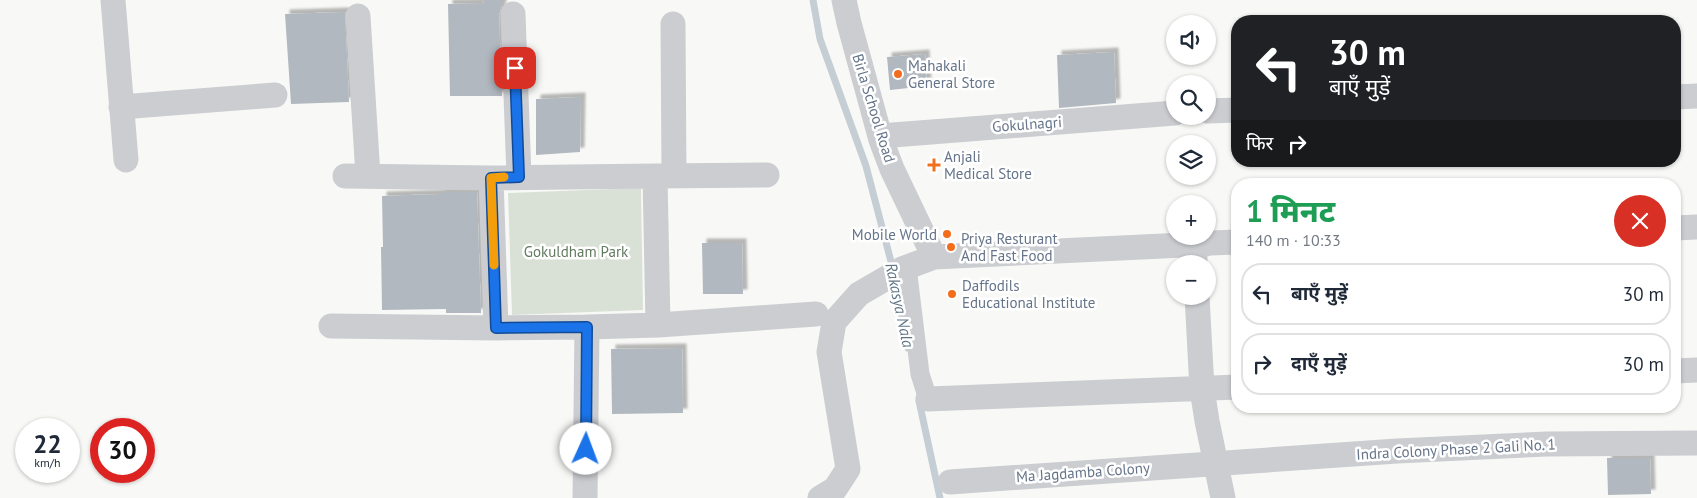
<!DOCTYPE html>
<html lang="hi">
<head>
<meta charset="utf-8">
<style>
  :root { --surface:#fff; --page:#f6f6f7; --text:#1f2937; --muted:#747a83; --line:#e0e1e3 }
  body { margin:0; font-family:"PT Sans","Noto Sans Devanagari",sans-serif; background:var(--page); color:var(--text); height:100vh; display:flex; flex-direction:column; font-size:19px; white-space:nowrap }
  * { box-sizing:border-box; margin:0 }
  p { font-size:16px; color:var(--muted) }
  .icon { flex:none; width:28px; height:28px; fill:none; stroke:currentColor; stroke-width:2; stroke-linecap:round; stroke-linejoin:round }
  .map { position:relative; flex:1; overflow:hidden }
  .drawer { position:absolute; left:1231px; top:178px; width:450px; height:235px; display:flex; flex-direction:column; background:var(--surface); border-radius:20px; box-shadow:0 1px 4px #0004 }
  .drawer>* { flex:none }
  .guide { position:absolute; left:1231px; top:15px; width:450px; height:152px; border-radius:20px; box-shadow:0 1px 4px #0004; background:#202124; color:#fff; overflow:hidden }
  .buttons { position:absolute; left:1166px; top:15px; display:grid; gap:10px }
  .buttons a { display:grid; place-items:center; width:50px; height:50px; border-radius:50%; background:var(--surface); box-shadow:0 1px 4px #0004; font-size:25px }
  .speed { position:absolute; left:15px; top:418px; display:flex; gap:10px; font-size:25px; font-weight:700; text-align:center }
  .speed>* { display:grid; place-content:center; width:65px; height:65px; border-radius:50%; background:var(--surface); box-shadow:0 1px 4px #0004; line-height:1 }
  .speed small { font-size:12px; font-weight:400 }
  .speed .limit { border:8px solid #d22; background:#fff; color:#111 }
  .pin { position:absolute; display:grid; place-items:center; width:42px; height:42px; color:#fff; margin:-21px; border-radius:10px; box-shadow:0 2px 8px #0006 }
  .me { position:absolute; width:55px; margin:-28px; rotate:2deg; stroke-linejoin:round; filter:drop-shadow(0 0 4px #0008) }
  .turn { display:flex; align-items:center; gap:18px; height:105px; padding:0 15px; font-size:22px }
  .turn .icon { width:65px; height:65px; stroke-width:2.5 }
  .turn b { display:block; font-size:35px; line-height:42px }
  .then { display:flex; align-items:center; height:48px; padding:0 15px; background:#0003; gap:10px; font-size:19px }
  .round { display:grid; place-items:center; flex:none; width:52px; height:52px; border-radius:26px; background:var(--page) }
  .headline { display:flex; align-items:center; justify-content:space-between; height:85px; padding:0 15px }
  h1 { font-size:30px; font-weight:800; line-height:38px; color:#1e9e55 }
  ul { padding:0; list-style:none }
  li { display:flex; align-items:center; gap:15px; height:62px; margin:0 10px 8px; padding:0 5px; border:2px solid var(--line); border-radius:20px }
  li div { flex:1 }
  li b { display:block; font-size:19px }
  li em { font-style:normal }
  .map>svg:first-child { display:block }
  .green { fill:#d9e1d6 }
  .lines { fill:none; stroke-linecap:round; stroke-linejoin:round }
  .stream { stroke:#c6ced5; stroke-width:7 }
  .building { fill:#b2b8c0; filter:url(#shadow) }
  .pedestrian { stroke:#cbcdd1; stroke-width:19 }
  .minor { stroke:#cbcdd1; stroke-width:25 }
  .route-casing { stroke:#114b97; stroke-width:12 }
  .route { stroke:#1a73e8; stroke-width:9 }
  .slow { stroke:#f59e0b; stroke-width:9 }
  .poi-dot { fill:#f36e1c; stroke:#fff; stroke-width:2 }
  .labels { text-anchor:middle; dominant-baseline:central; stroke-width:5; stroke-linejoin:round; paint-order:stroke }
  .poi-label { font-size:15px; fill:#657489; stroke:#fff; text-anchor:start }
  .street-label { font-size:15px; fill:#657489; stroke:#fff }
  .park-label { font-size:15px; fill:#627a60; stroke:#fff }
  .water-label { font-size:16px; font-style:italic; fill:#617685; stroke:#fff }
</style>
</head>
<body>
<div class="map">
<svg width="1697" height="498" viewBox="0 0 1697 498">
  <defs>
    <filter id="shadow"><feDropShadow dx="4.5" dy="-4.5" stdDeviation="1" flood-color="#0004"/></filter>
  </defs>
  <rect width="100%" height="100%" fill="#f8f9f6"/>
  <path class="green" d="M641 188 643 310 512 315 508 193Z"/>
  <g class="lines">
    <path class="stream" d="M813 0 820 39 866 166 894 273 908 348
      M919 401 940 498"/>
  </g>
  <path class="building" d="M483 0H502V5L499 15 502 96H450L448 4 484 3Z
    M345 12 349 102 291 104 285 14Z
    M1114 52 1116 103 1059 108 1057 55Z
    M925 54 927 86 890 90 887 57Z
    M581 97 580 152 536 155V99Z
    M441 192H477L481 313H446V309L382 310 381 247H383L382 196 441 194Z
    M702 243H742L743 294H703Z
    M682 348 683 413 612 414 611 349Z
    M1607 458H1650L1651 494 1608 495Z"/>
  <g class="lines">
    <path class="pedestrian" d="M907 267 920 374 928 399"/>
    <path class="minor" d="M113 0 126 160
      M513 14 519 177
      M358 16 368 176
      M673 24 674 176
      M1675 97 1697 96
      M121 107 275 95
      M1208 111 1238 110
      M880 136 1175 113
      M345 176 491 178
      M657 176 767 175
      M1675 228 1697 227
      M1191 247 1210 243 1238 242
      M934 257 1184 245 1191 247 1195 254V264
      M1197 296 1202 389 1207 421 1223 498
      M331 326 496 328 587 327 585 498
      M587 327 658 325 816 314
      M496 328 491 178 655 176 658 325
      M1675 371 1697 370
      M928 399 1238 387
      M950 482 1397 451 1547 444 1697 443
      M820 498 835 489 848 469 829 352 834 322 859 294 902 269 934 257 892 169 881 140 849 23 844 0"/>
  </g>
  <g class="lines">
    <defs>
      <path id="route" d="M515 68 519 177 491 178 496 328 587 327 586 449"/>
    </defs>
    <use href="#route" class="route-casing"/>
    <use href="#route" class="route"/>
    <path class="slow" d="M494 265 491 178 504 177"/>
  </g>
  <g class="poi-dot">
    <circle cx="898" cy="74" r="5"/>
    <path d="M931.5 157.5h5v5h5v5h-5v5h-5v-5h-5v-5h5z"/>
    <circle cx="947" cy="234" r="5"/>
    <circle cx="951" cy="247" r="5"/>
    <circle cx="952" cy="294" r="5"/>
  </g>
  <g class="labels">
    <g class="poi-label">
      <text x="908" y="65">Mahakali<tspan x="908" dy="17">General Store</tspan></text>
      <text x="944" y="156">Anjali<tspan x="944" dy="17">Medical Store</tspan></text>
      <text x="937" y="234" text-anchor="end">Mobile World</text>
      <text x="961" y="238">Priya Resturant<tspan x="961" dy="17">And Fast Food</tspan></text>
      <text x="962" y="285">Daffodils<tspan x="962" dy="17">Educational Institute</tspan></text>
    </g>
    <g class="street-label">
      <text transform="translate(874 108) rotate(73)">Birla School Road</text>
      <text transform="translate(1027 124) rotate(-4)">Gokulnagri</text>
      <text transform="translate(1456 449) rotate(-3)">Indra Colony Phase 2 Gali No. 1</text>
      <text transform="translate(1083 472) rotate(-4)">Ma Jagdamba Colony</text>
    </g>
    <g class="park-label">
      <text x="576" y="251">Gokuldham Park</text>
    </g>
    <g class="water-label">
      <text transform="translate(900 305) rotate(78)">Rakasya Nala</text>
    </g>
  </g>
</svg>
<div class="buttons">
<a><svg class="icon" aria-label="sound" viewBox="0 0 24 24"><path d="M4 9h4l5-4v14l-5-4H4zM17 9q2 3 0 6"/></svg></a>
<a><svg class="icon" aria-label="search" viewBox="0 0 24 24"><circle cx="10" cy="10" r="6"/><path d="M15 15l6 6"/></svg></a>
<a><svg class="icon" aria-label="layers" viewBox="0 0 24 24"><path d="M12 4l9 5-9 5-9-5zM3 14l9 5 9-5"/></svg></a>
<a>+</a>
<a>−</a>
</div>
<div class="speed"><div>22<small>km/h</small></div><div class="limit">30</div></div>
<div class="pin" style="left:515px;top:68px;background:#d93025"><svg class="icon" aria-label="arrive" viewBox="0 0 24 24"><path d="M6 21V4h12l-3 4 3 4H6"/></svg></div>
<svg class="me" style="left:586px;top:449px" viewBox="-20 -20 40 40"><circle r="19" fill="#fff"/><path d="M0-13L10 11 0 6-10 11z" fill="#1a73e8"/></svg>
<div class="guide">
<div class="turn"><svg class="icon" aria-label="left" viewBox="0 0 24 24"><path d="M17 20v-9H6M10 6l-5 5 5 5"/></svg><div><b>30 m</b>बाएँ मुड़ें</div></div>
<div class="then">फिर<svg class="icon" aria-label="right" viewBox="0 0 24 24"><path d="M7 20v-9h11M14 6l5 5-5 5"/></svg></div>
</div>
<section class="drawer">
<div class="headline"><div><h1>1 मिनट</h1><p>140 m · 10:33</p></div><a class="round" style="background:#d93025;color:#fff"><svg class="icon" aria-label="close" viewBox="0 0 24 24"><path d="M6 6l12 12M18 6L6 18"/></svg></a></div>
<ul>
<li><svg class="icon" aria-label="left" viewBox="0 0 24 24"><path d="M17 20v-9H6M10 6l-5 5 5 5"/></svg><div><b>बाएँ मुड़ें</b></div><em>30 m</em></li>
<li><svg class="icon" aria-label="right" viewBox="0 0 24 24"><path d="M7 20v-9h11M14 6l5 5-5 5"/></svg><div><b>दाएँ मुड़ें</b></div><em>30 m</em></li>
</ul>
</section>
</div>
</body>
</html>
